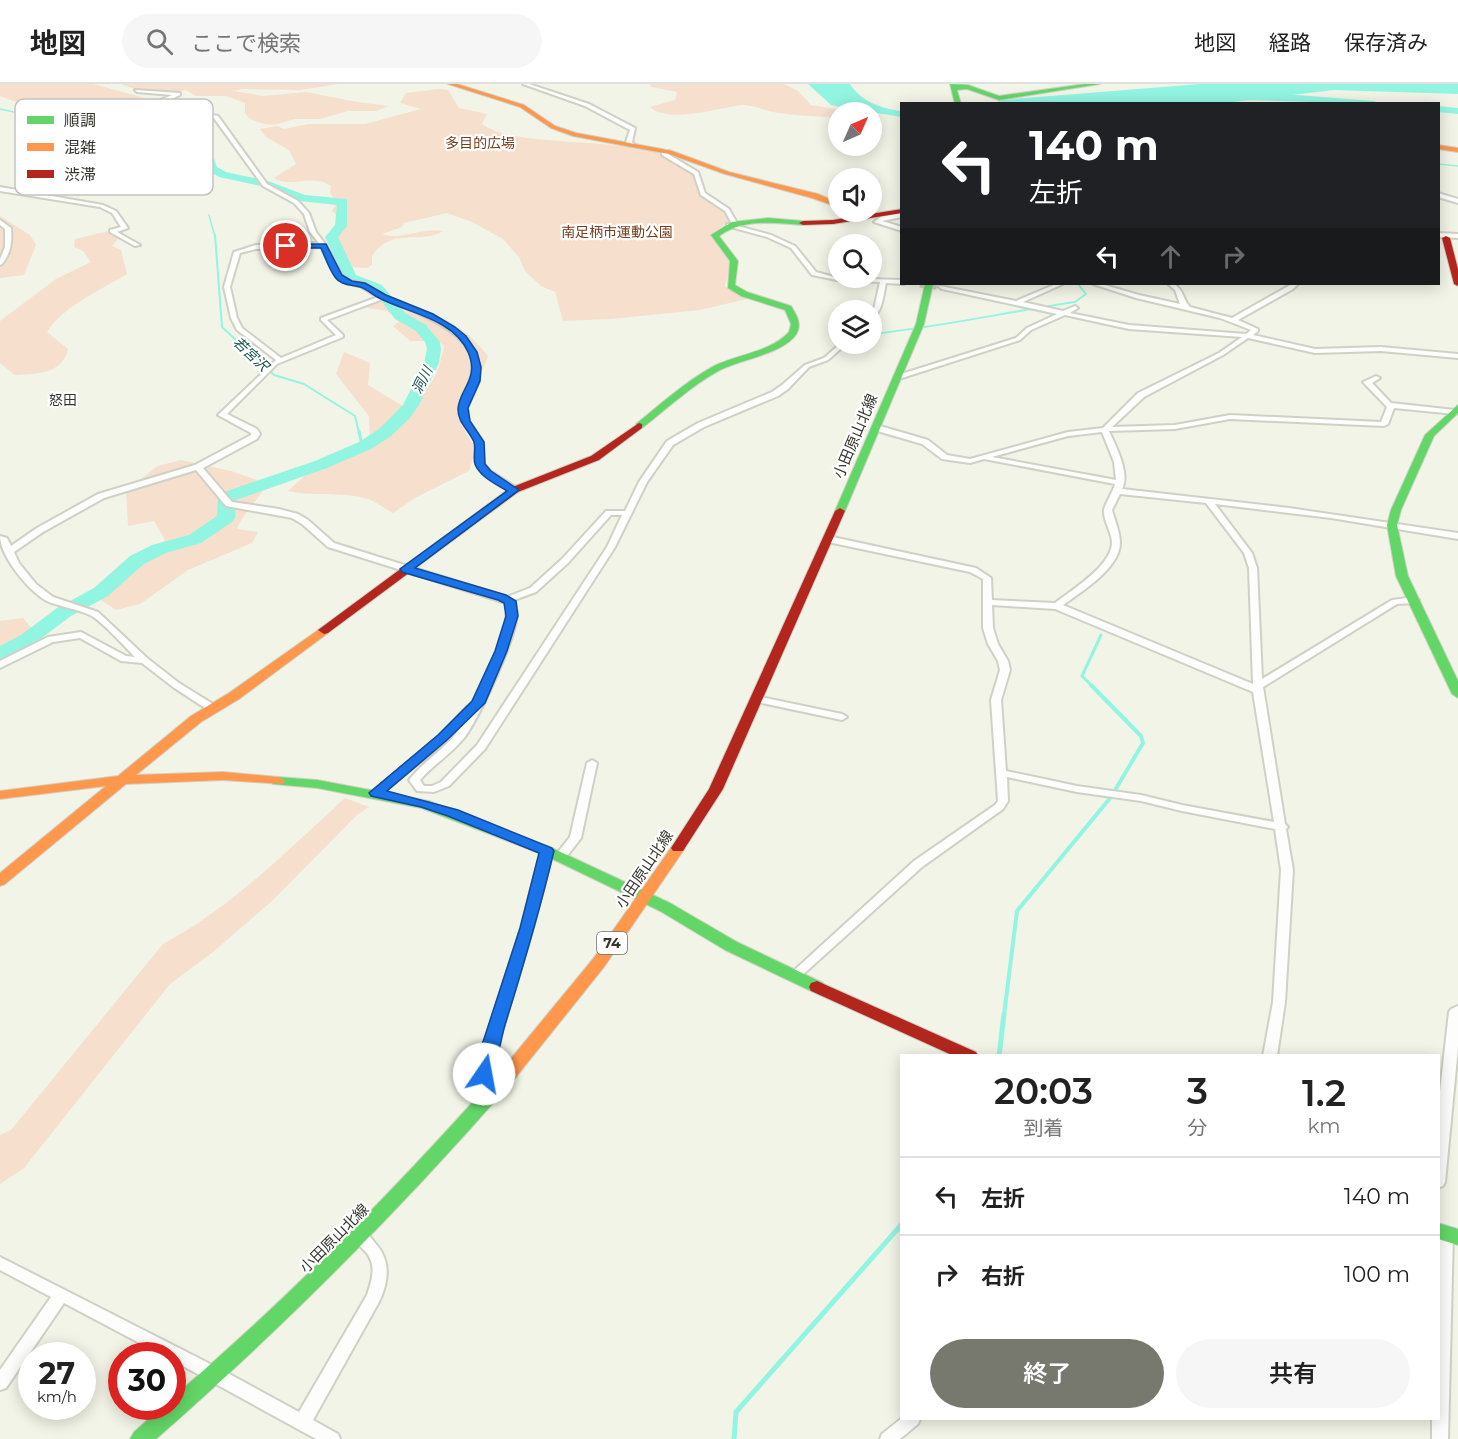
<!DOCTYPE html>
<html lang="ja">
<head>
<meta charset="utf-8">
<style>
  :root { --surface:#fff; --page:#f6f6f6; --text:#222; --muted:#767676; --line:#e0e0e0; --accent:#77786e }
  body { margin:0; font-family:Montserrat,"Noto Sans JP",sans-serif; background:var(--page); color:var(--text); height:100vh; display:flex; flex-direction:column; font-size:22px; white-space:nowrap }
  * { box-sizing:border-box; margin:0 }
  p { font-size:20px; color:var(--muted) }
  .icon { flex:none; width:33px; height:33px; fill:none; stroke:currentColor; stroke-width:2; stroke-linecap:round; stroke-linejoin:round }
  .map { position:relative; flex:1; overflow:hidden }
  .sheet { position:absolute; left:900px; top:970px; width:540px; height:366px; display:flex; flex-direction:column; background:var(--surface); border-radius:0px; box-shadow:0 3px 15px #0003 }
  .sheet>* { flex:none }
  .top-card { position:absolute; left:900px; top:18px; width:540px; height:183px; border-radius:0px; box-shadow:0 3px 15px #0003; background:#202124; color:#fff; overflow:hidden }
  .needle { width:39px; rotate:45deg }
  .controls { position:absolute; left:828px; top:18px; display:grid; gap:12px }
  .controls a { display:grid; place-items:center; width:54px; height:54px; border-radius:50%; background:var(--surface); box-shadow:0 3px 15px #0003; font-size:30px }
  .speed { position:absolute; left:18px; top:1258px; display:flex; gap:12px; font-size:30px; font-weight:700; text-align:center }
  .speed>* { display:grid; place-content:center; width:78px; height:78px; border-radius:50%; background:var(--surface); box-shadow:0 3px 15px #0003; line-height:1 }
  .speed small { font-size:15px; font-weight:400 }
  .speed .limit { border:9px solid #d22; background:#fff; color:#111 }
  .pin { position:absolute; display:grid; place-items:center; width:51px; height:51px; color:#fff; margin:-26px; border:3px solid #fff; border-radius:50%; box-shadow:0 2px 6px #0007 }
  .me { position:absolute; width:66px; margin:-33px; rotate:12deg; stroke-linejoin:round; filter:drop-shadow(0 0 4px #0008) }
  .turn { display:flex; align-items:center; gap:21px; height:126px; padding:0 30px; font-size:27px }
  .turn .icon { width:78px; height:78px; stroke-width:2.5 }
  .turn b { display:block; font-size:42px; line-height:51px }
  .lanes { display:flex; align-items:center; height:57px; padding:0 30px; background:#0003; justify-content:center; gap:30px; direction:ltr }
  .lanes .off { opacity:.35 }
  .eta { display:flex; justify-content:space-evenly; align-items:center; height:102px; text-align:center }
  .eta b { font-size:36px; font-weight:600; line-height:42px }
  .button { display:flex; gap:12px; margin-top:auto; padding:12px 30px }
  .button a { flex:1; height:69px; border-radius:36px; background:var(--accent); color:#fff; font-size:24px; font-weight:600; line-height:69px; text-align:center }
  .button a+a { background:var(--page); color:var(--text) }
  ul { padding:0; list-style:none }
  li { display:flex; align-items:center; gap:18px; height:78px; padding:0 30px; border-top:2px solid var(--line) }
  li div { flex:1 }
  li b { display:block; font-size:22px }
  li em { font-style:normal }
  header { display:flex; align-items:center; gap:36px; box-sizing:border-box; height:84px; padding:0 30px; background:var(--surface); border-bottom:2px solid var(--line) }
  header strong { font-size:28px }
  nav { display:flex; gap:33px; margin-inline-start:auto; font-size:21px }
  .search { width:420px; height:54px; background:var(--page); display:flex; align-items:center; gap:15px; box-sizing:border-box; padding:0 21px; border-radius:33px; color:var(--muted); font-size:22px }
  .map>svg:first-child { display:block }
  .green { fill:#f6dfcd }
  .water { fill:#92f5e1 }
  .lines { fill:none; stroke-linecap:round; stroke-linejoin:round }
  .stream-far4 { stroke:#92f5e1; stroke-width:1.5 }
  .stream-far3 { stroke:#92f5e1; stroke-width:2 }
  .stream-far2 { stroke:#92f5e1; stroke-width:3 }
  .stream-far1 { stroke:#92f5e1; stroke-width:4 }
  .stream { stroke:#92f5e1; stroke-width:5 }
  .river { fill:#92f5e1; fill-rule:evenodd }
  .street-tunnel { stroke:#cccec2; stroke-width:7; stroke-dasharray:7 3; stroke-linecap:butt }
  .street-casing { stroke:#cfd1c6; stroke-width:4 }
  .fast-casing { stroke:#cfd1c6; stroke-width:2 }
  .slow-casing { stroke:#cfd1c6; stroke-width:2 }
  .jam-casing { stroke:#cfd1c6; stroke-width:2 }
  .street { fill:#fdfdfb; fill-rule:evenodd }
  .fast { fill:#63d668; fill-rule:evenodd }
  .slow { fill:#ff974d; fill-rule:evenodd }
  .jam { fill:#b3261e; fill-rule:evenodd }
  .route { fill:#1a73e8; stroke:#114b97; stroke-width:1.5 }
  .labels { text-anchor:middle; dominant-baseline:central; stroke-width:4.5; stroke-linejoin:round; paint-order:stroke }
  .far-park-label { font-size:14px; fill:#773c1c; stroke:#fff }
  .far-water-label { font-size:14px; font-style:italic; fill:#18544b; stroke:#fff }
  .far-neighbourhood-label { font-size:14px; fill:#35362d; stroke:#fff }
  .shield { fill:#fff; stroke:#72726c; stroke-width:1.5 }
  .shield-label { font-size:14px; font-weight:bold; fill:#35362d }
  .street-label { font-size:15px; fill:#35362d; stroke:#fff }
  .key { fill:#fff; stroke:#c2c3c0; stroke-width:1.5 }
  .key-label { font-size:16px; fill:#35362d }
</style>
</head>
<body>
<header>
<strong>地図</strong>
<div class="search"><svg class="icon" aria-label="search" viewBox="0 0 24 24"><circle cx="10" cy="10" r="6"/><path d="M15 15l6 6"/></svg>ここで検索</div>
<nav><a>地図</a><a>経路</a><a>保存済み</a></nav>
</header>
<div class="map">
<svg width="1458" height="1355" viewBox="0 0 1458 1355">
  <rect width="100%" height="100%" fill="#f2f4e7"/>
  <path class="green" d="M0 0H93L186 25 192 32 179 35 141 33 87 37 64 22 36 25 0 12Z
    M121 0H338L300 6 242 5 234 7 263 12 306 8 357 18 389 22 376 27H348L320 35H295L274 41 264 40 250 35 245 29V19L226 12H196L186 6 149 10Z
    M649 0H784L798 7 811 21 853 28H838V34C817 32 794 32 773 28 763 26 751 20 741 21 719 24 668 40 650 23L675 16 677 8 652 3Z
    M439 5 448 6 459 24 487 30 482 40C527 73 696 39 699 108L722 124 730 136 711 151 731 180 725 202 742 212 751 214 700 226 611 235 563 237 555 208 541 202 525 187 519 173 503 155 472 138 447 129 404 139 402 143 382 150C400 157 423 143 443 147 422 161 391 142 372 172V181L367 184 350 183 335 152 347 141 332 127 337 119 330 109 331 102C310 89 292 105 274 94L296 80 289 66 266 53 260 45 277 42 284 45 309 40H365L421 25 400 19 406 9Z
    M0 132 30 151 36 161 24 191 0 194Z
    M125 143 123 149 112 162 121 166 127 190C101 206 63 222 47 248L68 265C63 290 36 290 15 291L0 279V237L56 195 91 178 83 167 74 163 75 155Z
    M383 215C428 228 458 233 488 272L461 340 476 365 469 387 415 414 393 429C385 425 377 418 368 415 342 407 314 413 288 407L326 372 370 355 369 332 336 290 344 268 370 279 368 301 404 323C429 309 439 290 444 262L439 257H410L393 242 400 237 387 227 362 223Z
    M181 376 231 387 268 400 241 436 237 445 258 448 252 459 188 486 140 520 116 526 99 515 123 499 165 456 154 437 128 442 126 406 158 382Z
    M23 534 32 545 0 568V537Z
    M345 714 369 723 357 731 272 817 213 868 170 900 24 1084 0 1100V1051L11 1046 163 860C232 823 288 766 345 714Z"/>
  <path class="water" d="M808 0H850C862 18 880 24 901 27V33L831 21Z
    M1200 0H1458V10L1334 6 1216 20 995 19 1002 16Z"/>
  <g class="lines">
    <path class="stream-far4" d="M0 25 163 61 210 77
      M1438 80 1458 82
      M209 131 215 153"/>
    <path class="stream-far3" d="M215 151 222 243 274 291 304 300 355 332 359 349
      M872 250C940 243 1007 228 1075 218L1086 210 1078 200"/>
    <path class="stream-far2" d="M359 347 362 361
      M1093 603 1082 592 1101 551"/>
    <path class="stream-far1" d="M1004 931 1017 827 1111 713 1143 659 1141 652 1091 601"/>
    <path class="stream" d="M999 972 1004 930
      M734 1355 736 1328 902 1140"/>
    <path class="river" d="M1272 9 1374 17 1379 20 1245 16 1240 13 1245 10Z
      M1438 22 1458 24V30L1438 28Z
      M210 74 214 75 217 83 226 88 268 97 305 111 347 115V142L338 153 356 191 382 201 405 229 426 241 440 258 441 265 439 279 419 321 409 335 391 352 371 365 327 384 236 416 235 434 232 438 201 459 166 469 144 480 108 512 71 532 35 559 0 576V562L21 551 57 524 94 504 130 472 152 461 189 451 217 432 218 414 224 408 315 377 359 358 379 345 403 321 424 279 427 265 425 258 416 247 395 235 373 206 347 197 343 193 325 153 335 141 337 121 299 117 261 102 219 93 206 85 204 77Z"/>
    <path class="street-tunnel" d="M920 200 942 203"/>
    <defs>
      <path id="street" d="M523 0H529L589 20 635 44 632 58 635 61 630 62 626 58 630 46 585 22Z
        M135 6 180 9V11L161 20 218 32 267 100 298 117 309 129 316 148 326 161 342 192 351 197 364 199 385 212 432 231 465 253 476 268 480 283 479 297 467 324 469 337 483 358 484 380 490 387 517 404V408C507 408 480 390 476 380 474 373 477 364 475 357 470 346 458 338 459 324 460 320 463 315 465 311 471 298 476 282 469 267 456 242 408 225 383 215L327 236 343 251V253L277 280 227 330 257 345 260 350 257 355 203 384 232 418 279 425 298 430 308 436 334 459 507 513 530 504 562 475 606 427H625L639 398 667 357 698 339 772 308 782 301 805 281 824 274 840 260H846L828 276 809 283 788 305 778 312 704 343 673 361 647 398 615 463 485 665 449 702 434 708 417 707 409 696C425 675 451 662 464 638L447 656 380 711 376 712 371 709 439 652 467 623 472 622C485 596 511 547 506 519L328 463 302 440 292 434 226 422 196 386 104 414 43 448 14 468 19 479 36 500 53 513 98 528 147 574 179 599 216 622 217 624 216 626H208L173 603 142 579 121 577 80 554 53 558 0 584V577L48 553 81 548 126 572 135 573C125 563 101 536 90 531 77 525 62 523 49 518 31 510 0 473 0 452L7 454 11 462 37 444 98 410 195 381 251 351V349L218 331 276 276 237 246 231 234 224 203 234 168 256 161 319 159 310 148 304 130 294 119 263 102 214 34 154 21V19L172 11 137 8ZM321 163 337 194 348 200 360 202 378 213 321 234V236L336 251 281 274 242 244 237 234 230 203 240 169 256 165ZM611 431H622L607 463 477 661 441 698 432 702H424L420 696C433 681 451 670 464 654 479 635 516 554 517 530 517 526 515 521 514 516L536 508 568 479Z
        M666 67H670L668 70 698 88 705 109 729 125 737 139 734 141 771 151 795 162 816 188 838 194 902 196V200H904H902L886 199C883 211 883 228 872 234L880 198 837 196 812 191 791 164 767 153 727 142V140H732L725 127 701 111 694 90 662 71V69Z
        M0 103 103 121 116 127 128 144 117 148 140 161 135 162 110 148V146L121 143 112 129 100 123 0 107Z
        M1438 109 1458 115V119L1438 113Z
        M902 129V133L882 137 902 143V147L874 138 881 133Z
        M0 136 11 144C12 158 11 169 2 180L0 181V175L5 163V145L0 141Z
        M1438 149 1458 150V154L1438 153Z
        M1056 200H1063L1023 218 1063 227 1075 222 1078 224 1070 229 1129 241 1246 250 1251 246 1220 234 1136 214 1093 200H1101L1139 211 1180 220 1175 206 1168 200H1174C1184 206 1183 216 1190 223L1232 234 1292 200H1298L1293 205 1238 236 1258 245V247L1253 251 1315 265 1381 263 1458 270V274L1381 267 1315 269 1248 254 1223 271 1144 313 1112 343 1175 341 1230 331 1381 338 1387 323 1363 298 1376 292 1380 294 1372 299 1391 319 1455 326H1458V329L1455 330 1394 324 1388 340 1384 342 1230 335 1175 345 1109 347C1117 365 1130 389 1122 405L1289 424 1458 449V455L1331 434 1215 420 1252 469 1257 484 1262 595 1392 516 1414 513 1419 516 1414 519 1397 520 1263 603 1285 740 1288 743 1286 745 1293 786 1285 918 1277 972H1263L1273 918 1281 786 1275 745 1182 727 1141 717 1077 708 1007 693 1008 717 1003 725 922 783 798 895H790L788 892 914 777 995 721 998 717 991 616 1000 586 998 577 988 560 983 544V495L970 488 828 458 824 455 825 453 828 452 976 484 991 494 992 516 1055 519C1072 506 1111 482 1112 459 1112 448 1103 437 1104 426 1105 420 1113 408 1115 400L984 375 970 379 942 375 922 360 874 346V342H880L928 356 947 371 970 375 1068 348 1103 344 1138 309 1219 269 1242 253 1129 245 1065 231 1031 246 1020 256 902 294 895 292 1016 254 1027 244 1057 230 942 205 939 203 940 202 1016 217ZM1102 348 1114 378 1116 396 992 373 1068 352ZM1120 410 1206 419 1244 469 1249 484 1253 600 1063 521C1081 508 1120 484 1120 459 1120 448 1115 437 1112 426ZM992 521 1055 525 1253 608 1274 738 1182 721 1141 711 1077 702 1006 687 1001 616 1010 586 1008 577 998 560 993 544Z
        M756 612 842 630 847 633 842 636 752 617 751 615Z
        M592 676 597 679 581 754 564 776H556L554 773 570 753 587 679Z
        M547 763 553 767 533 844 497 964 491 990 501 1007 499 1011 494 1012 489 1011 477 990 483 964 521 844 541 767Z
        M1458 922V963L1445 1098 1443 1102 1438 1104V1025L1449 928 1451 925Z
        M1446 1143 1451 1145 1453 1149 1448 1355H1432V1335H1438L1439 1149 1441 1145Z
        M360 1147C367 1149 371 1153 375 1159 391 1176 389 1197 379 1218L313 1336 338 1350 340 1355H316L172 1276V1272H164L64 1219 6 1304 0 1306V1286L51 1213 0 1186V1173L222 1286 299 1328 367 1211C372 1196 377 1182 366 1168 361 1163 356 1159 353 1153L355 1149Z
        M902 1334V1335H920L918 1340 900 1355H880L882 1350Z"/>
      <path id="fast" d="M950 0 968 1 999 12 1085 0H1100L999 16 967 5 957 6 961 20H955Z
        M768 134 803 137 807 139 803 141C774 139 744 134 719 152L738 177 735 201 747 208 791 222C797 232 803 241 795 252 781 270 742 275 720 286 692 301 668 324 642 344H636V340C661 320 685 298 714 282 738 270 771 268 789 248L791 240 785 226 741 212 728 204 730 177 711 151 732 138Z
        M925 200H933L924 240 845 427 840 430 836 429 835 427 916 240Z
        M1458 321V329L1434 352 1401 426 1397 441 1408 492 1458 597V614L1452 610 1396 492 1387 441 1391 426 1425 351Z
        M278 693 317 696 429 717 552 764 670 819 737 858 823 899 825 903 823 907H811L725 866 660 827 542 770 421 724 317 704 273 700 271 697Z
        M510 982 516 983 519 988 516 993C404 1122 285 1242 156 1355H130L134 1348 162 1323H172V1314C291 1212 400 1101 504 983Z
        M1438 1139 1458 1145V1161L1438 1155Z"/>
      <path id="slow" d="M448 0H457L524 21 555 42 576 49 672 67 729 88 818 110 838 119V123L812 114 725 90 669 70 573 52 551 44 520 23Z
        M1438 61 1458 64V68L1438 65Z
        M324 542 330 546 328 549 239 615 201 638 136 691 223 688 278 693 285 697 283 700 223 696 126 700 5 800 0 802V789L106 702 0 715V707L118 692 191 632 229 609Z
        M678 759 685 764 604 883 516 993 510 994 504 993 501 988 504 983 593 875 673 761Z"/>
      <path id="jam" d="M902 125V129L833 140 803 141 799 139 803 137 833 136Z
        M1446 152 1450 154 1458 185V202L1454 200 1442 154Z
        M639 339 642 340V344L599 376 518 408 328 549 324 550 318 546 510 404 591 372Z
        M840 424 845 427 723 705 683 767H673L671 764 709 705 835 427Z
        M817 897 976 968 978 972H954L811 907 809 903 811 899Z"/>
    </defs>
    <use href="#street" class="street-casing"/>
    <use href="#fast" class="fast-casing"/>
    <use href="#slow" class="slow-casing"/>
    <use href="#jam" class="jam-casing"/>
    <use href="#street" class="street"/>
    <use href="#fast" class="fast"/>
    <use href="#slow" class="slow"/>
    <use href="#jam" class="jam"/>
  </g>
  <path class="route" d="M286 160H326L342 191 352 197 365 199 386 211 433 230 455 243 466 252 477 268 481 283 480 297 468 324 470 337 484 358 485 380 491 387 519 406 415 484 506 511 516 517 518 532 507 567 485 619 447 656 387 707 458 726 552 764 554 767C540 826 523 883 505 941 500 958 498 979 490 994L484 996 478 994 476 990 481 964 520 844 539 769 448 732 421 723 371 712 369 709 438 651 472 617 495 567 506 532 504 519 498 516 402 488 400 485 507 407C496 400 480 393 475 380 473 374 476 364 474 358 469 346 458 339 458 325 459 305 480 295 468 268 454 235 408 229 379 214 373 211 367 205 360 203 351 200 341 202 335 193 329 185 325 173 321 164H283L282 162Z"/>
  <g class="labels">
    <g class="far-park-label">
      <text x="480" y="59">多目的広場</text>
      <text x="617" y="148">南足柄市運動公園</text>
    </g>
    <g class="far-water-label">
      <text transform="translate(251 270) rotate(43)">若宮沢</text>
      <text transform="translate(422 296) rotate(-63)">洞川</text>
    </g>
    <g class="far-neighbourhood-label">
      <text x="63" y="316">怒田</text>
    </g>
    <rect class="shield" x="597" y="848" width="30" height="22" rx="4.5"/>
    <g class="shield-label">
      <text x="612" y="859">74</text>
    </g>
    <g class="street-label">
      <text transform="translate(855 352) rotate(-67)">小田原山北線</text>
      <text transform="translate(644 785) rotate(-56)">小田原山北線</text>
      <text transform="translate(334 1154) rotate(-45)">小田原山北線</text>
    </g>
  </g>
  <rect x="15" y="15" width="198" height="96" rx="9" class="key"/>
  <rect x="27" y="32" width="27" height="8" fill="#63d668"/>
  <rect x="27" y="59" width="27" height="8" fill="#ff974d"/>
  <rect x="27" y="86" width="27" height="8" fill="#b3261e"/>
  <g class="key-label">
    <text x="64" y="42">順調</text>
    <text x="64" y="69">混雑</text>
    <text x="64" y="96">渋滞</text>
  </g>
</svg>
<div class="controls">
<a><svg class="needle" viewBox="-14 -14 28 28"><path d="M0-13l5 13h-10z" fill="#e53935"/><path d="M0 13l5-13h-10z" fill="#767676"/></svg></a>
<a><svg class="icon" aria-label="sound" viewBox="0 0 24 24"><path d="M4 9h4l5-4v14l-5-4H4zM17 9q2 3 0 6"/></svg></a>
<a><svg class="icon" aria-label="search" viewBox="0 0 24 24"><circle cx="10" cy="10" r="6"/><path d="M15 15l6 6"/></svg></a>
<a><svg class="icon" aria-label="layers" viewBox="0 0 24 24"><path d="M12 4l9 5-9 5-9-5zM3 14l9 5 9-5"/></svg></a>
</div>
<div class="speed"><div>27<small>km/h</small></div><div class="limit">30</div></div>
<div class="pin" style="left:286px;top:162px;background:#d93025"><svg class="icon" aria-label="arrive" viewBox="0 0 24 24"><path d="M6 21V4h12l-3 4 3 4H6"/></svg></div>
<svg class="me" style="left:484px;top:990px" viewBox="-20 -20 40 40"><circle r="19" fill="#fff"/><path d="M0-13L10 11 0 6-10 11z" fill="#1a73e8"/></svg>
<div class="top-card">
<div class="turn"><svg class="icon" aria-label="left" viewBox="0 0 24 24"><path d="M17 20v-9H6M10 6l-5 5 5 5"/></svg><div><b>140 m</b>左折</div></div>
<div class="lanes"><svg class="icon" aria-label="left" viewBox="0 0 24 24"><path d="M17 20v-9H6M10 6l-5 5 5 5"/></svg><svg class="icon off" aria-label="ahead" viewBox="0 0 24 24"><path d="M12 20V5M6 11l6-6 6 6"/></svg><svg class="icon off" aria-label="right" viewBox="0 0 24 24"><path d="M7 20v-9h11M14 6l5 5-5 5"/></svg></div>
</div>
<section class="sheet">
<div class="eta">
<div><b>20:03</b><p>到着</p></div>
<div><b>3</b><p>分</p></div>
<div><b>1.2</b><p>km</p></div>
</div>
<ul>
<li><svg class="icon" aria-label="left" viewBox="0 0 24 24"><path d="M17 20v-9H6M10 6l-5 5 5 5"/></svg><div><b>左折</b></div><em>140 m</em></li>
<li><svg class="icon" aria-label="right" viewBox="0 0 24 24"><path d="M7 20v-9h11M14 6l5 5-5 5"/></svg><div><b>右折</b></div><em>100 m</em></li>
</ul>
<div class="button"><a>終了</a><a>共有</a></div>
</section>
</div>
</body>
</html>
